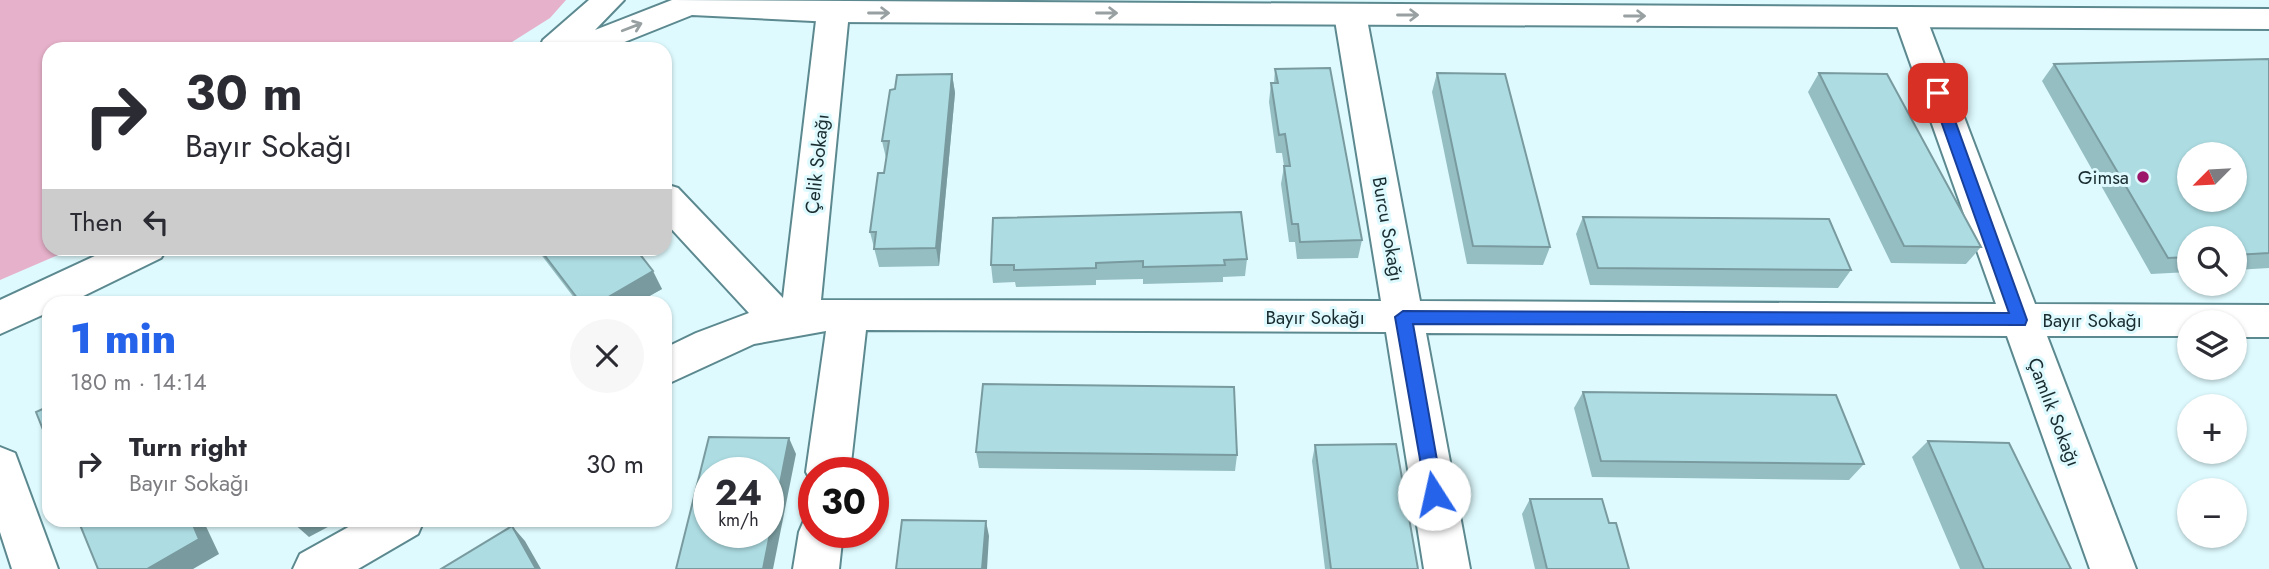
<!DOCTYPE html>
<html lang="en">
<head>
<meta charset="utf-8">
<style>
  :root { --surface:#fff; --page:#f7f7f7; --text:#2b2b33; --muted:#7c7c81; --accent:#2563eb }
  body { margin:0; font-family:Jost,sans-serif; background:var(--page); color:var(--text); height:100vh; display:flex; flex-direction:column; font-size:26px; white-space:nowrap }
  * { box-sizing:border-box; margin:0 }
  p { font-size:23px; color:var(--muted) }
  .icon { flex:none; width:38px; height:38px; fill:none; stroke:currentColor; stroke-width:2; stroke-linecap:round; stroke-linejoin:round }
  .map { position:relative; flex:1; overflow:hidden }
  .panel { position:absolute; left:42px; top:296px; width:630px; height:231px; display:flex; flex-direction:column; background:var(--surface); border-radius:21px; box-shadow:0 2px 5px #0004 }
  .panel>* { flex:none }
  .guide { position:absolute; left:42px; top:42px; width:630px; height:214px; border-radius:21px; box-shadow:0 2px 5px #0004; background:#fff; color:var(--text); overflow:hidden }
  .needle { width:46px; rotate:246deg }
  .fabs { position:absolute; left:2177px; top:142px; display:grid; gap:14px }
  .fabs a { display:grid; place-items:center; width:70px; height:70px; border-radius:50%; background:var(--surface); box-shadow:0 2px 5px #0004; font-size:35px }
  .speed { position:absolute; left:693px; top:457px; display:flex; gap:14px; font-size:35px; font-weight:700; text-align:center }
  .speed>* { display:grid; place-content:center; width:91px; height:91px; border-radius:50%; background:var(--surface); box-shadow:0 2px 5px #0004; line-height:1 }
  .speed small { font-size:18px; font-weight:400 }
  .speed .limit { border:10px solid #d22; background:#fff; color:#111 }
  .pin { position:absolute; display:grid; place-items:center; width:60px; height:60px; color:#fff; margin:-30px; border-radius:14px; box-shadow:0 4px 10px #0006 }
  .me { position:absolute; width:77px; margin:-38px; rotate:350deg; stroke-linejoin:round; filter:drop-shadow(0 0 5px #0008) }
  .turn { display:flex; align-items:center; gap:24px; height:147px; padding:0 28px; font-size:32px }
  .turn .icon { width:91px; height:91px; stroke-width:2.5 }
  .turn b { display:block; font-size:49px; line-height:60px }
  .then { display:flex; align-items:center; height:66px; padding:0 28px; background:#0003; gap:14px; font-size:26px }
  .round { display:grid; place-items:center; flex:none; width:74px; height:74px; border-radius:37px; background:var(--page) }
  .head { display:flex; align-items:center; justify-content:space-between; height:119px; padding:0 28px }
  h1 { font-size:42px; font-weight:800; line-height:52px; color:var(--accent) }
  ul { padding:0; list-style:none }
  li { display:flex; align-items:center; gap:21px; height:98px; padding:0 28px }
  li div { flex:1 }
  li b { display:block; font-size:26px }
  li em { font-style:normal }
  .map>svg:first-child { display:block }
  .green { fill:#e6b1ca }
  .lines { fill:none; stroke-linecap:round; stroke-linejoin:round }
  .minor-casing { stroke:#5c898f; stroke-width:4 }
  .secondary-casing { stroke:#5c898f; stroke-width:4 }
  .minor { fill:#fff; fill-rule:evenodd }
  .secondary { fill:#fff; fill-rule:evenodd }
  .wall { fill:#95bec3 }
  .shaded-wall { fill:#799b9f }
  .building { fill:#addde3; stroke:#799b9f; stroke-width:2; fill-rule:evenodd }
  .oneway { stroke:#98a0a1 }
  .route { fill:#2563eb; stroke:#184099; stroke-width:2 }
  .poi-dot { fill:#9c1769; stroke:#defafe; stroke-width:2.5 }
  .labels { text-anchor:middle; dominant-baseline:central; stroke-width:6; stroke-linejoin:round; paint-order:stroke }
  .street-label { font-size:19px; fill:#192c2f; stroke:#defafe }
  .poi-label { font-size:19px; fill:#192c2f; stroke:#defafe; text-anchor:end }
</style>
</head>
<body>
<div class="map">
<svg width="2269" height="569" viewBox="0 0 2269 569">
  <rect width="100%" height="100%" fill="#defafe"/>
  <path class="green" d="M0 0H566L550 18 501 49H49V248L72 249 0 280Z"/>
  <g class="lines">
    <defs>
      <path id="minor" d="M833 2 844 5 849 12 821 300 1381 301 1334 14 1339 7 1350 4 1361 7 1366 14 1420 301 1996 304 1894 17 1899 10 1910 7 1921 10 1926 17 2035 304 2269 305V337H2235V322H2189V336H2047L2136 569H2090L2007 336 1426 333 1470 569H1424L1386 332 866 330 850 472H814V486L806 472 826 331 754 344 665 385V348L696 333 749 313 665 222V184L678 188 783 298 817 12 822 5Z
        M0 447 15 453 58 569H12L0 532Z
        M814 514V532H843L839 569H793L799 532 805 518Z
        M361 520H424L418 534 358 569H293L300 554Z"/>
      <path id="secondary" d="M589 0H624L595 30 672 0 2269 9V29L833 22 692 15 607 49H539L543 40Z
        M112 248H167L161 258 69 303H49V312L0 334V300Z"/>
    </defs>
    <use href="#minor" class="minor-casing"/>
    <use href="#secondary" class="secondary-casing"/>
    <use href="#minor" class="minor"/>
    <use href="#secondary" class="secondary"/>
  </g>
  <path class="wall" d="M2269 59V268L2235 270V238H2189V272L2151 274 2042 81 2054 64Z
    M1275 69 1362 240 1358 258 1297 259 1295 242H1289L1281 184 1284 166 1282 153H1276L1269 102 1271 83H1274Z
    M1437 73 1550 247 1543 265 1467 264 1432 92Z
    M1819 73 1981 247 1966 264 1891 263 1808 92Z
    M952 74 955 93 939 266 879 267 870 232 884 173 886 158 882 141 895 89Z
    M1583 217 1851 270 1838 288 1590 285 1576 234Z
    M536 248H635L662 289 637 303H578Z
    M1247 259 1245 276 1223 277V282L1143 284V279L1096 280V285L1016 287 1015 282 993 283 991 265Z
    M1583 392 1864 464 1849 480 1592 477 1574 408Z
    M1928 441 2071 569H1960L1912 457Z
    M1315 445 1418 569H1325L1312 461Z
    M976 452 1237 455 1235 471 979 468Z
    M1530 499 1609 523 1629 569H1535L1522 514Z"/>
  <path class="shaded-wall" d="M952 74 955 93 939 266 936 248Z
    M653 271 662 289 637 303H598Z
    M789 438 796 454 773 569H763Z
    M191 520H203L219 554 193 569H147Z
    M297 520H341L309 537 292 522Z
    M986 521 989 536 987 569H982Z
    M512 526 525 541 541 569H536Z"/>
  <path class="building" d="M2269 59V253L2235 255V238H2189V257L2168 258 2054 64ZM2189 154H2235V200H2189Z
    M1330 68 1362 240 1300 242 1298 224H1292L1284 166H1290L1285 134 1279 135 1271 83H1278L1275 69Z
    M1437 73 1505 74 1550 247 1473 246Z
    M1819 73 1887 74 1981 247 1904 246Z
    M952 74 936 248 874 249 876 232H870L878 173H884L889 141H882L890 90 895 89 897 75Z
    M1241 212 1247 259 1224 260 1225 265 1143 267V261L1096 263V268L1014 270V265H991L993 218Z
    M1583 217 1829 219 1851 270 1598 268Z
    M539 248H635L653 271 598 303H581Z
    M983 384 1234 387 1237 455 976 452Z
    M1583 392 1836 395 1864 464 1601 461Z
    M49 406V445L36 412Z
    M709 437 789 438 763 569H676ZM709 472H768V532H709Z
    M1928 441 2009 443 2071 569H1984Z
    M1396 444 1418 569H1331L1315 445Z
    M1530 499H1602L1609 523H1616L1629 569H1547Z
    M78 520H191L199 539 147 569H98Z
    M902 520 986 521 982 569H896Z
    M512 526 536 569H441Z"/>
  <defs><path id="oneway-shaft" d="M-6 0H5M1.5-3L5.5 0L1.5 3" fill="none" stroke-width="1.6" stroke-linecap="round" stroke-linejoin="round" transform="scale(1.75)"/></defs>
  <g class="oneway">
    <use href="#oneway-shaft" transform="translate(879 13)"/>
    <use href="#oneway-shaft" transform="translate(1107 13)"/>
    <use href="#oneway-shaft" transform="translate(1408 15)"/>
    <use href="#oneway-shaft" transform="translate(1635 16)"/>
    <use href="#oneway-shaft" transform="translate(632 27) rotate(-21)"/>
  </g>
  <path class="route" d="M1938 88 1945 93 2027 320 2025 325 1413 324 1443 494 1440 499 1434 502 1427 499 1395 317 1403 311 2009 313 1931 93Z"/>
  <circle class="poi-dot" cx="2143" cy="177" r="7"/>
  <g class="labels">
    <g class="street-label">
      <text transform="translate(817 164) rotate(-84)">Çelik Sokağı</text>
      <text transform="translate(1388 229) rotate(80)">Burcu Sokağı</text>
      <text x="1315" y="317">Bayır Sokağı</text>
      <text x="2092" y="320">Bayır Sokağı</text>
      <text transform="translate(2054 412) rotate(69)">Çamlık Sokağı</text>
    </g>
    <g class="poi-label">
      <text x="2129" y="177">Gimsa</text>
    </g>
  </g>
</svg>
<div class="fabs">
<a><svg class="needle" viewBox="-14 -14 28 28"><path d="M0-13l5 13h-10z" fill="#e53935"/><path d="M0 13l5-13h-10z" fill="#7c7c81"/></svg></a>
<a><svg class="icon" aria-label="search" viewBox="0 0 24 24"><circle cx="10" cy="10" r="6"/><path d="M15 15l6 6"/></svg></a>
<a><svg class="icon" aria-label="layers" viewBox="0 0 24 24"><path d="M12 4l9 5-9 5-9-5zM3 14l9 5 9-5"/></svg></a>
<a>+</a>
<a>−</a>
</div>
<div class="speed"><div>24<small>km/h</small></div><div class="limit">30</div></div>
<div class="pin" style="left:1938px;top:93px;background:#d93025"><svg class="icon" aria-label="arrive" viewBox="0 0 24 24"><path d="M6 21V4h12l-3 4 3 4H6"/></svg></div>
<svg class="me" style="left:1434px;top:494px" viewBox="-20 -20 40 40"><circle r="19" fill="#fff"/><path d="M0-13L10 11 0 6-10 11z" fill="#2563eb"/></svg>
<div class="guide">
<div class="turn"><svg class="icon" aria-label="right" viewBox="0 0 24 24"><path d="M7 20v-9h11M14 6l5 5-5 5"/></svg><div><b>30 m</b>Bayır Sokağı</div></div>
<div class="then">Then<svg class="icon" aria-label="left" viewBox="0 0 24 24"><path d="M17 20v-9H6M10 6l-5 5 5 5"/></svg></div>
</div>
<section class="panel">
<div class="head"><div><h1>1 min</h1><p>180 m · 14:14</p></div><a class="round"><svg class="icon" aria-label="close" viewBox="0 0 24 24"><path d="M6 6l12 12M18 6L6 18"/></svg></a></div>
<ul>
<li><svg class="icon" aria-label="right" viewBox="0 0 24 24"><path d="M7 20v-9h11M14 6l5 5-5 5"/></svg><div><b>Turn right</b><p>Bayır Sokağı</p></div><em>30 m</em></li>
</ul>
</section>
</div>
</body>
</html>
